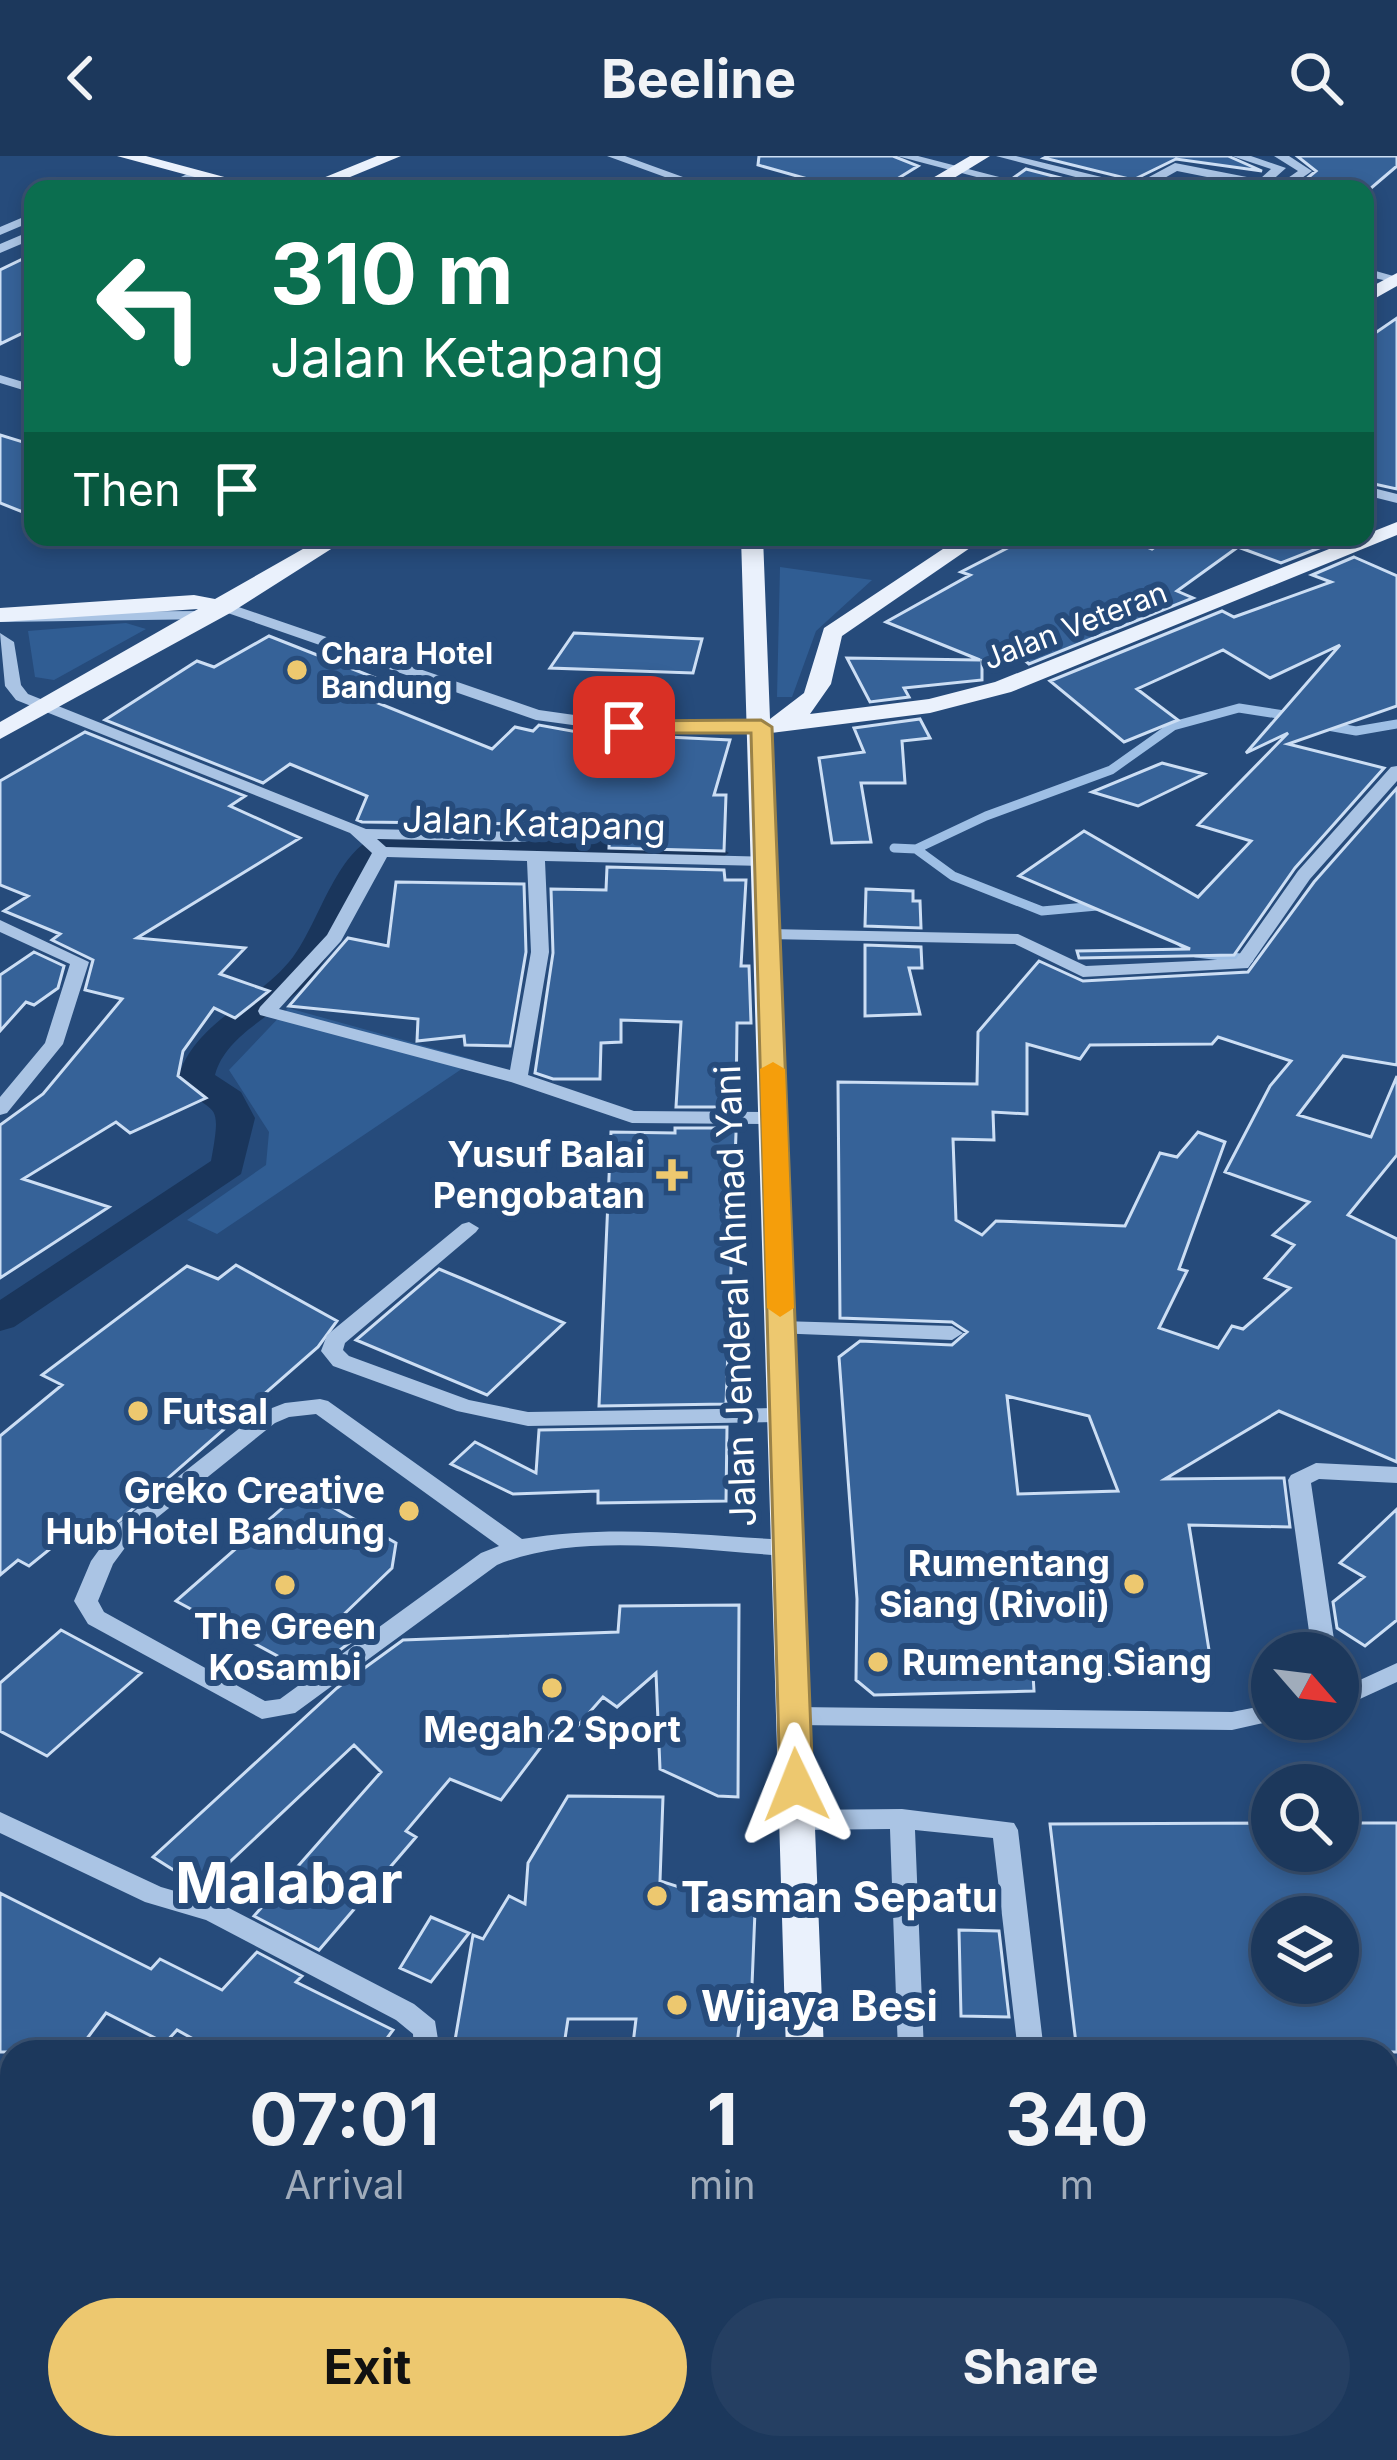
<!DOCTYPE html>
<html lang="en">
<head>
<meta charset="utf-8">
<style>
  :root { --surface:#1c385c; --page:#253f62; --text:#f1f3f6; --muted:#a0acbb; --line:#3a5272; --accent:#edc86f }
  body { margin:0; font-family:Inter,sans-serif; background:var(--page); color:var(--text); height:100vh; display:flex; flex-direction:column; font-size:45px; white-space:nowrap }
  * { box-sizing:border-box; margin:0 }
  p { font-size:39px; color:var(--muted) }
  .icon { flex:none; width:66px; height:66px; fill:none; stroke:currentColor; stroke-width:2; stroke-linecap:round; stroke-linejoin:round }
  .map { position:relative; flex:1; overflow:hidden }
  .side { position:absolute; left:0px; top:1884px; width:1398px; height:420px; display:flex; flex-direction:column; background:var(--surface); border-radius:36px 36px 0 0; box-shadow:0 6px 18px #0003,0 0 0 3px var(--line) }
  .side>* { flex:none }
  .guide { position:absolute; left:24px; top:24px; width:1350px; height:366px; border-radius:24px; box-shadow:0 6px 18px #0003,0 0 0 3px var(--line); background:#0b6e4f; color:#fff; overflow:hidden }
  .needle { width:78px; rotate:118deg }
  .tools { position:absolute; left:1251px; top:1476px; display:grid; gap:24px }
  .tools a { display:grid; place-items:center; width:108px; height:108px; border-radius:50%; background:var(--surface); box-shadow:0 6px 18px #0003,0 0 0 3px var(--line); font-size:60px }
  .pin { position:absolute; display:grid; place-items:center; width:102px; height:102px; color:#fff; margin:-51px; border-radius:24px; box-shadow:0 6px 18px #0006 }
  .me { position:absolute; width:132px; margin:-66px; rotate:358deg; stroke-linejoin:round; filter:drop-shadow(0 0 9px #0008) }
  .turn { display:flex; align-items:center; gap:42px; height:252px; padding:0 48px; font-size:54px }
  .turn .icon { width:156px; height:156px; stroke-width:2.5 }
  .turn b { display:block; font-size:84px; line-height:102px }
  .then { display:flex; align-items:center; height:114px; padding:0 48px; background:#0003; gap:24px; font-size:45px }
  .eta { display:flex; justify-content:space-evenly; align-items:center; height:204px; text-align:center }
  .eta b { font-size:72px; font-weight:700; line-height:84px }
  .button { display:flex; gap:24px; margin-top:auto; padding:24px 48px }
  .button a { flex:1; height:138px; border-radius:72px; background:var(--accent); color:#111; font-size:48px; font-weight:700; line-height:138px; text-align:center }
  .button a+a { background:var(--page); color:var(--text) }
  header { display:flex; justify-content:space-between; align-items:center; height:156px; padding:0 48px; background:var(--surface); font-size:54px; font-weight:700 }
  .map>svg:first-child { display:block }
  .green { fill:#305d93 }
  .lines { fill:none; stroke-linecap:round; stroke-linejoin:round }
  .stream { stroke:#9ebfe5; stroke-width:9 }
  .canal { fill:#1a365c; fill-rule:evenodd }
  .building { fill:#366298; stroke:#ccdef4; stroke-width:3; fill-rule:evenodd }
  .minor { fill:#aac4e4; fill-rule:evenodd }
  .major { fill:#eaf1fc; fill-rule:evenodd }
  .route { fill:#edc86f; stroke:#9a8248; stroke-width:3 }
  .slow { fill:#f59e0b }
  .poi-dot { fill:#edc86f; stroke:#264b7b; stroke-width:4.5 }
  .labels { text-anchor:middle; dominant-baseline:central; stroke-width:12; stroke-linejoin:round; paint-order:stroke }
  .far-street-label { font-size:30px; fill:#fff; stroke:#264b7b }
  .far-poi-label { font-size:30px; font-weight:bold; fill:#fff; stroke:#264b7b; text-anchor:start }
  .street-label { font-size:36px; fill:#fff; stroke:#264b7b }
  .poi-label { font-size:36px; font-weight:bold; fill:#fff; stroke:#264b7b; text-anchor:end }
  .near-poi-label { font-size:42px; font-weight:bold; fill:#fff; stroke:#264b7b; text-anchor:start }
  .near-district-label { font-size:57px; font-weight:bold; fill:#fff; stroke:#264b7b }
</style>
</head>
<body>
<header><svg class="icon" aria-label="back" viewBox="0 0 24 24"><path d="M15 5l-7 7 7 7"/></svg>Beeline<svg class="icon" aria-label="search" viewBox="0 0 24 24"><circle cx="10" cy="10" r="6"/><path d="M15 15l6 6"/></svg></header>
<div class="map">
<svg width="1397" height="2304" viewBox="0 0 1397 2304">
  <rect width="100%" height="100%" fill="#264b7b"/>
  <path class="green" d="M780 411 872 424 816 475 792 541H777Z
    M126 467 146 473 54 524 35 521 28 475Z
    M288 852 475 904 217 1078 187 1064 266 1009 269 976 229 914Z"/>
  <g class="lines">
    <path class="stream" d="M1322 569 1356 575 1397 568
      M894 692 916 693 986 660 1111 614 1173 570 1239 552 1297 561
      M916 693 953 720 1042 755 1108 749
      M1170 778 1196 797 1249 803"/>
    <path class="canal" d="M385 677 713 687 729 697 713 707 383 700C362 742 341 784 312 821 285 856 227 874 215 919L241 936 255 962 241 1018 14 1171 0 1175V1144L211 1005C224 935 211 966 178 922 195 864 258 847 293 801 321 764 337 689 385 677Z"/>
  </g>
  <path class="building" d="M759 0H893L918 10 881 33H843L758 9Z
    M1048 0H1228L1262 15 1176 3 1133 24 1044 2Z
    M1297 0H1397V10L1370 33H1294L1316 15Z
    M1026 13 1103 33H998Z
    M33 98V172L0 188V114Z
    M1397 162V333L1365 326V184Z
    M0 279 33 289V360L0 347Z
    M1029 381H1122L1152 393 1169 381H1347L1281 407 1238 391 1177 435 1193 442 1029 508 1022 502 997 511 982 505V524L904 532 909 541 870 546 847 502 980 504 886 466 970 419 961 416Z
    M1354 401 1397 420V550L1288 588 1384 612 1295 712 1234 799 1079 802 1077 795 1190 793 1019 720 1084 675 1198 741 1251 685 1198 669 1288 577 1246 597 1340 489 1270 522 1223 494 1137 533 1178 564 1124 586 1050 525 1222 455 1234 461 1331 426 1312 419Z
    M574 477 702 483 693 517 550 512Z
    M269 480 373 521 348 535 492 593 515 571 533 575 539 569 644 588 646 580 730 584 714 639H726L724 695 609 692 610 669 362 666 357 664 367 640 290 608 263 627 105 564 197 505 214 511Z
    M920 563 930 582 902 585 905 627H861L871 686 832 687 819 602 864 596 854 572Z
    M85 576 245 640 230 650 300 682 137 782 245 792 220 818 269 835 235 862 214 852 183 895 178 920 206 942 130 977 116 966 23 1023 109 1051 0 1122V969L43 938 122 843 85 834 93 804 52 784 60 778 4 755 28 740 0 729V625Z
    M1162 607 1204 618 1138 650 1092 636Z
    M1397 632V909L1343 900 1298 959 1371 981 1397 920V999L1348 1059 1397 1083V1306L1279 1255 1165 1323 1284 1322 1290 1371 1189 1369 1213 1519 1033 1518 1034 1535 874 1539 856 1524 857 1443 839 1201 860 1185 952 1189 967 1176 952 1166 840 1162 838 926 977 928 978 876 1039 805 1083 825 1248 816 1314 726ZM1218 881 1291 905 1270 930 1225 1016 1309 1046 1273 1079 1294 1089 1265 1122 1290 1132 1243 1173 1232 1170 1218 1192 1159 1172 1187 1115 1179 1113 1225 986 1198 976 1177 1001 1160 997 1125 1070 996 1065 982 1079 956 1064 953 983 994 984 993 956 1027 958V888L1080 903 1090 889 1212 888ZM1007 1240 1089 1260 1118 1335 1018 1338Z
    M607 711 724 714 725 724H746L741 810H749L751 867H737L736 951H676L681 866 621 864V886L601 887 600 923H553L535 917 553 797 551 733 606 734Z
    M396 726 524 728 526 796 510 890 465 889 464 880 417 885 418 863 289 850 348 782 388 790Z
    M866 733 913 735V745H920L921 772 865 770Z
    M865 789 921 791 922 812H909L920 858 865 860Z
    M34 796 64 810 58 832 34 849 26 846 0 875V819Z
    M675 972H735L736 977 726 1248 599 1250 611 976 675 977Z
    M236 1109 337 1165 318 1191 103 1379 82 1367 29 1410 18 1404 0 1419V1280L62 1229 42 1219 187 1110 218 1123Z
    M439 1113 463 1123 564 1167 487 1239 356 1184Z
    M727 1271 726 1345 598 1347V1335L513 1338 451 1308 475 1286 536 1317 539 1274Z
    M303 1334 396 1387 392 1412 338 1464 364 1476 309 1517 176 1445Z
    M1397 1353V1464L1365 1490 1337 1472 1333 1446 1364 1421 1340 1407Z
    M739 1449 738 1641 718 1640 660 1613 656 1517 617 1551 603 1541 574 1574 559 1567 501 1644 450 1623 406 1675 416 1681 319 1794 254 1760 381 1616 354 1589 202 1732 153 1701 337 1532 403 1484 618 1476 620 1450Z
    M61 1474 141 1517 47 1600 0 1575V1527Z
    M568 1640 663 1641 660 1725 755 1755 752 1829 759 1835 760 1864H740L736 1896H632L636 1863H568L563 1896H453L473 1779 483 1783 509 1740 525 1748 528 1707Z
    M1272 1667V1695H1338V1667H1397V1896H1077L1050 1668ZM1272 1761H1338V1827H1272Z
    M0 1737 151 1813 160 1803 222 1834 257 1796 302 1820 296 1826 393 1874 377 1896H217L177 1874 165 1887 106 1857 77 1896H0Z
    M431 1761 469 1777 431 1826 400 1812Z
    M959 1774 999 1775 1009 1861 961 1860Z"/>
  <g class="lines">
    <path class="minor" d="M607 0H625L716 33H698Z
      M897 0H918L1003 22 992 33H979L988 24Z
      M996 0H1016L1134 29 1175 7 1252 22H1261L1271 13 1232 0H1251L1286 12 1268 28 1252 30 1177 15 1145 33H1121Z
      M1274 0H1289L1312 15 1286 33H1272L1298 15Z
      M193 15 203 18 173 33H157Z
      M33 57V65L0 79V71Z
      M33 74V83L0 97V88Z
      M1365 112 1397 121V127L1365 120Z
      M0 219 33 229V237L0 227Z
      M1365 330 1397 338V347L1365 339Z
      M224 446 539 554 624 566H761L769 571 761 576H624L536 564 219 454V448Z
      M209 455 217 460 214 463 0 466V456Z
      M0 477 14 486 21 529 28 538 366 673 525 676 534 681 525 686 377 683 386 691 772 701 775 705 766 710 545 705 549 796 528 919 634 955 774 956 784 962 774 968 632 967 511 926 260 859 258 855 260 851 327 779 372 697 350 677 16 544 5 530ZM387 701 527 705 531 796 510 914 279 853 341 785Z
      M1397 610V625L1310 723 1248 812 1083 821 1015 788 768 783 759 778 768 773 1018 778 1086 810 1236 803 1298 715 1391 611Z
      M0 764 89 806 63 888 7 957 0 959V941L45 887 70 808 0 776Z
      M469 1066 479 1072 476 1076 345 1187 343 1194 349 1200 469 1244 528 1256 784 1252 795 1259 784 1266 528 1270 457 1255 333 1210 321 1195 327 1179 462 1068Z
      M781 1165 952 1170 963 1177 952 1184 774 1177 770 1172 774 1167Z
      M320 1243 328 1245 522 1383C610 1368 700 1379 788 1384L796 1386 799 1392 796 1398 788 1400C700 1395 580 1374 497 1409L295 1557 262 1563 88 1468 74 1445 91 1405 117 1369 259 1257 285 1247ZM316 1258 499 1390 481 1397 280 1543 265 1545 104 1456 98 1445 113 1408 133 1381 275 1267 289 1261Z
      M1316 1307 1397 1311V1327L1319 1323 1311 1327 1336 1497H1312L1288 1324 1291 1319Z
      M1397 1507V1526L1338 1553V1534Z
      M1272 1548V1563H1281L1232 1574 794 1569 785 1566 782 1560 785 1554 794 1551 1232 1556Z
      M902 1653 1014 1667 1018 1674 1044 1896H1018L993 1682 915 1674 924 1896H898L890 1673 798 1674 789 1671 785 1664 789 1657 798 1654Z
      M0 1656 161 1731 223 1749 414 1848 435 1865 440 1896H414L413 1878 396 1864 206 1764 145 1746 0 1677Z
      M0 2138 12 2143V2171L0 2166Z
      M11 2282 12 2292H37L38 2304H8L7 2292Z
      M345 2292H375L374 2304H344Z"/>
    <path class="major" d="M117 0H146L269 33H239Z
      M377 0H401L321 33H296Z
      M970 0H990L936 33H914Z
      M1397 117V130L1365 148V134Z
      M1397 366V379L1011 536 930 557 771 577 824 1896H786L741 381H763L770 563 804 537 824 472 961 381H986L842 480 831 528 810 558 929 543 995 526Z
      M324 381H350L232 456 0 583V566L198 453 0 466V452L194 439 215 443Z
      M785 2292H829V2304H785Z"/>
  </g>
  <path class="route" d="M761 564 772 571 813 1629 796 1642 780 1629 751 577H624L614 571 624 565Z"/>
  <path class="slow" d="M773 906 785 913 794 1152 780 1161 767 1152 760 913Z"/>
  <g class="poi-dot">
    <circle cx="297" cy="514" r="12"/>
    <path d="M666 1001h12v12h12v12h-12v12h-12v-12h-12v-12h12z"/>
    <circle cx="138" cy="1255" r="12"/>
    <circle cx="409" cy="1355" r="12"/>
    <circle cx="1134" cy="1428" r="12"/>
    <circle cx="285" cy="1429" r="12"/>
    <circle cx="878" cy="1506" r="12"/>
    <circle cx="552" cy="1532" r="12"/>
    <circle cx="657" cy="1740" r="12"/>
    <circle cx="677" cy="1849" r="12"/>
  </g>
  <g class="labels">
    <g class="far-street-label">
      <text transform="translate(1075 469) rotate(-21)">Jalan Veteran</text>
    </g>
    <g class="far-poi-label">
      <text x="321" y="497">Chara Hotel<tspan x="321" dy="34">Bandung</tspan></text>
    </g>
    <g class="street-label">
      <text transform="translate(534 667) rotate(2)">Jalan Katapang</text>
      <text transform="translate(735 1140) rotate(-92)">Jalan Jenderal Ahmad Yani</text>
    </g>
    <g class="poi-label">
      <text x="645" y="998">Yusuf Balai<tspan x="645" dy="41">Pengobatan</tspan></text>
      <text x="162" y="1255" text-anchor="start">Futsal</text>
      <text x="385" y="1334">Greko Creative<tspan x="385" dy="41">Hub Hotel Bandung</tspan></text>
      <text x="1110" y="1407">Rumentang<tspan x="1110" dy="41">Siang (Rivoli)</tspan></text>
      <text x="285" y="1470" text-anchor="middle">The Green<tspan x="285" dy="41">Kosambi</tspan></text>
      <text x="902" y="1506" text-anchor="start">Rumentang Siang</text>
      <text x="552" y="1573" text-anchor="middle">Megah 2 Sport</text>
    </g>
    <g class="near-poi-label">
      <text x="681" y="1740">Tasman Sepatu</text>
      <text x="701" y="1849">Wijaya Besi</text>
    </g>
    <g class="near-district-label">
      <text x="289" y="1726">Malabar</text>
    </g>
  </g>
</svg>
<div class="tools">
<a><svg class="needle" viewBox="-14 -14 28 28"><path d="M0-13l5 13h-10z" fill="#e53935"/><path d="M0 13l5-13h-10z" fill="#a0acbb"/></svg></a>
<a><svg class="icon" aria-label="search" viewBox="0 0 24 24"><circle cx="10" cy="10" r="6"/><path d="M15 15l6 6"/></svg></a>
<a><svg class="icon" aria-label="layers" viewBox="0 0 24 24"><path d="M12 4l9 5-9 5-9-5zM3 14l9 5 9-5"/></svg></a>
</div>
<div class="pin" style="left:624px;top:571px;background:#d93025"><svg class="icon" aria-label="arrive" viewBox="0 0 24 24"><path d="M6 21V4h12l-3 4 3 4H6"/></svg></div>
<svg class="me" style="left:796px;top:1629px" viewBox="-20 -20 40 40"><path d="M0-17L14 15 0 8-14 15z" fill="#edc86f" stroke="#fff" stroke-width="4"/></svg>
<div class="guide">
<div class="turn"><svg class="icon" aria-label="left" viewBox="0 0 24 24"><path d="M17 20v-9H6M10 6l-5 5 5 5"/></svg><div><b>310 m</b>Jalan Ketapang</div></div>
<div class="then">Then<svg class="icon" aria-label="arrive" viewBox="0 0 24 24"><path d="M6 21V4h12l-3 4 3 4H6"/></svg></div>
</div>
<section class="side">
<div class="eta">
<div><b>07:01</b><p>Arrival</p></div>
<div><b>1</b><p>min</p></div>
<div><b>340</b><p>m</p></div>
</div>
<div class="button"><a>Exit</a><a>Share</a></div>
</section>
</div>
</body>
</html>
